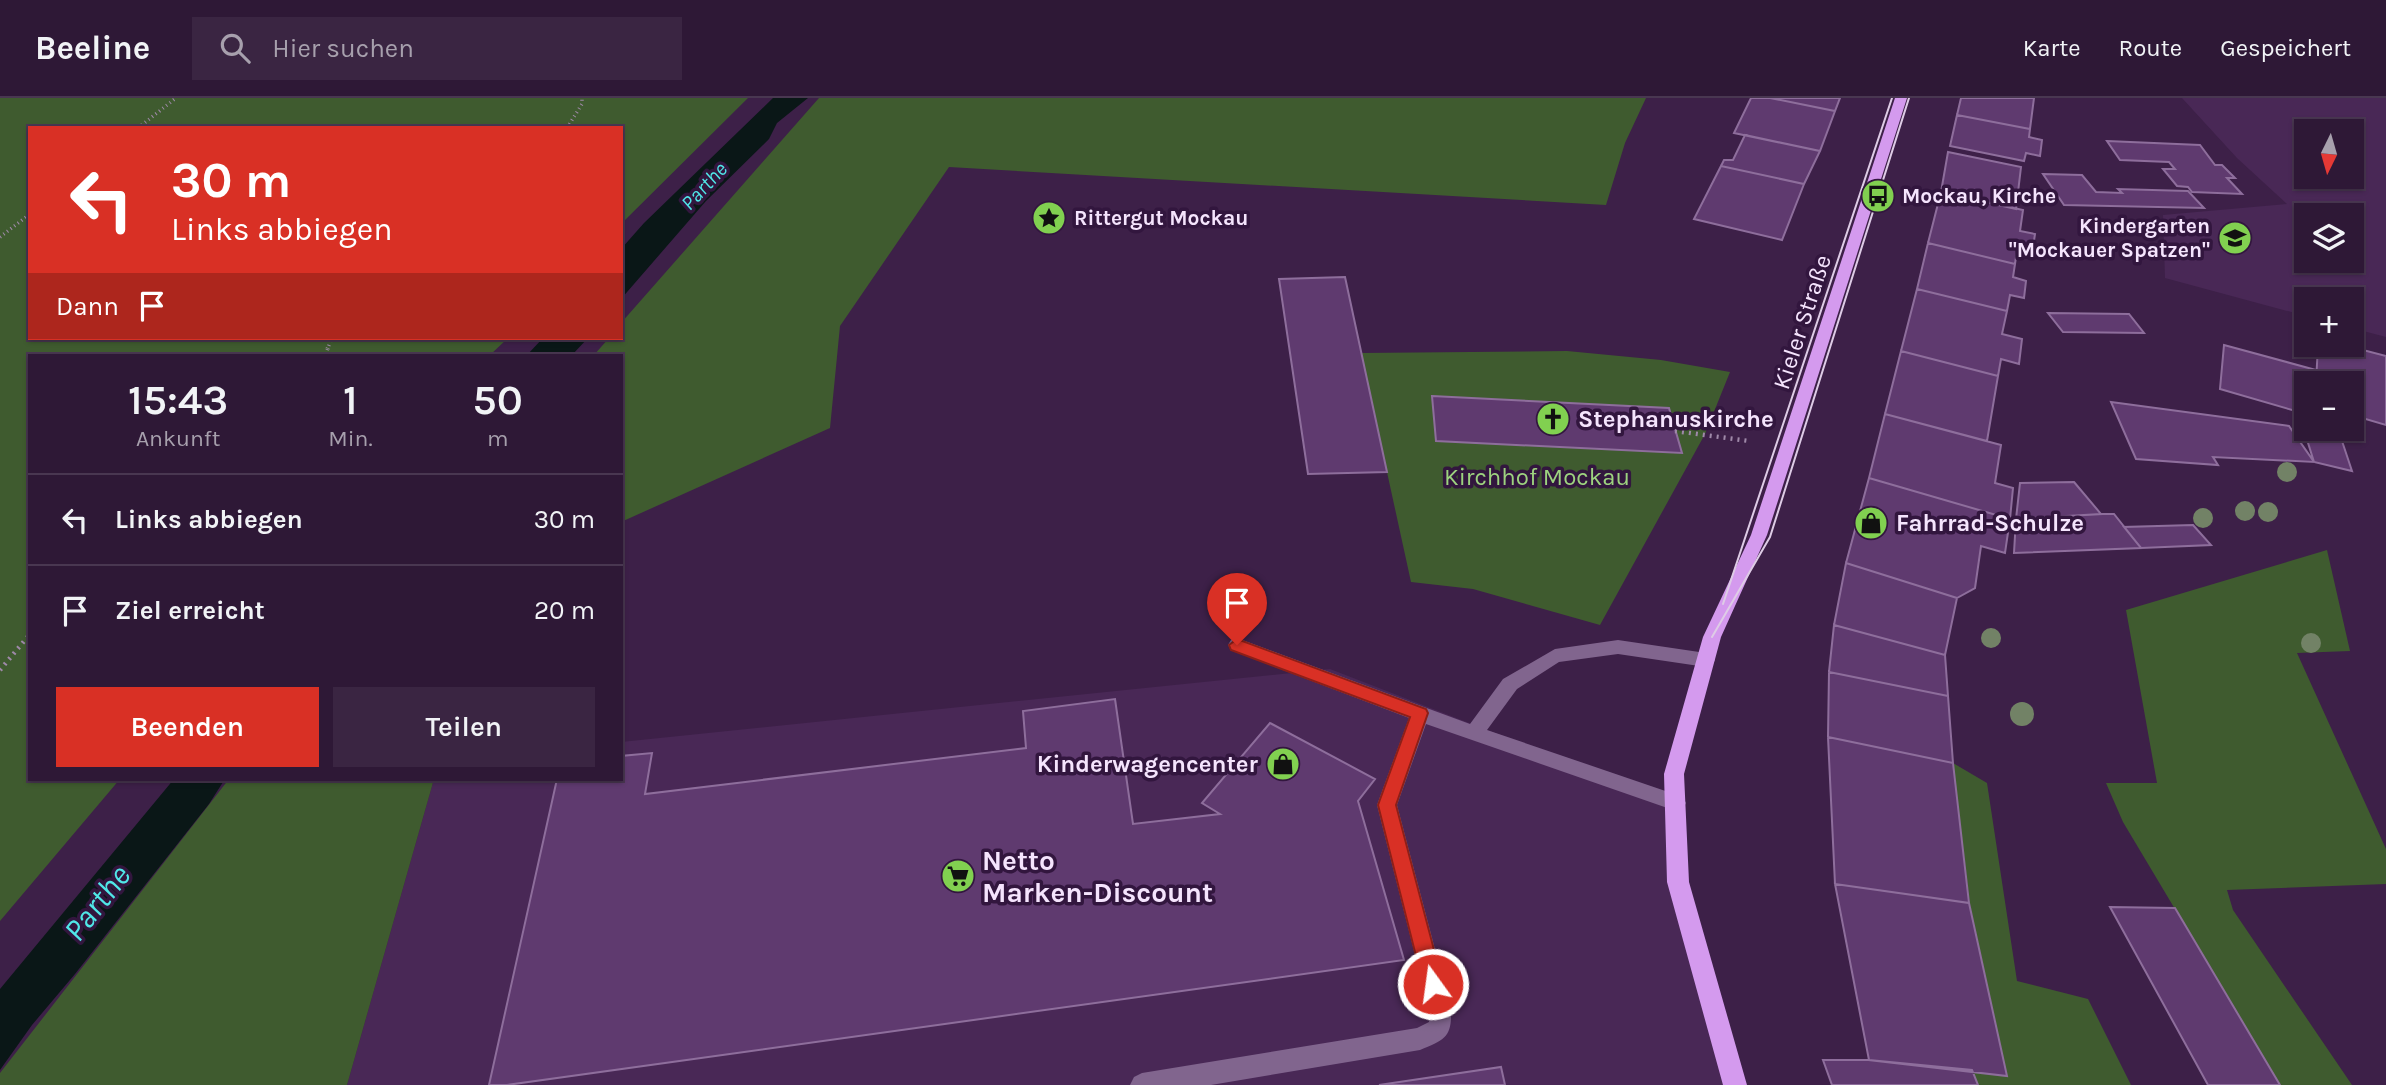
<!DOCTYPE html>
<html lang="de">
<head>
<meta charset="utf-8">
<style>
  :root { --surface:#2e1836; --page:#3a2542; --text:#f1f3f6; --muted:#a7a0ad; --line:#493751; --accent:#d93025 }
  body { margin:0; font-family:Karla,sans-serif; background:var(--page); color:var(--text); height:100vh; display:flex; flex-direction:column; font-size:26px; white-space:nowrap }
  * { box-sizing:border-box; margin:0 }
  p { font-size:23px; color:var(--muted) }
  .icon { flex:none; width:38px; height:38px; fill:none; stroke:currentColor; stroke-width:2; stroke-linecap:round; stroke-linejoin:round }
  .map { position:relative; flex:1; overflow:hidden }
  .side { position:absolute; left:28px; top:256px; width:595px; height:427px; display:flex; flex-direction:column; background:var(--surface); border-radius:0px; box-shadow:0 2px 5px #0004,0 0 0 2px var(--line) }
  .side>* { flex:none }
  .guide { position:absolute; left:28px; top:28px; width:595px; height:214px; border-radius:0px; box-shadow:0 2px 5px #0004,0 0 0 2px var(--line); background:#d93025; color:#fff; overflow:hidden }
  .needle { width:46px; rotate:185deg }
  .fabs { position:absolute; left:2294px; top:21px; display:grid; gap:14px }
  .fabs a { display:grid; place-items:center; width:70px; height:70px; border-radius:0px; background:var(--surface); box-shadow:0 2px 5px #0004,0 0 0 2px var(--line); font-size:35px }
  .pin { position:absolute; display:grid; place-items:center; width:60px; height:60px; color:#fff; margin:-72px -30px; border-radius:50% 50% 50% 0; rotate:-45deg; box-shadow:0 0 7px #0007 }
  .pin .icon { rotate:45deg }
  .me { position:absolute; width:77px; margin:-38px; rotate:346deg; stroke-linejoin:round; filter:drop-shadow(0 0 5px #0008) }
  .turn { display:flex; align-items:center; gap:24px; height:147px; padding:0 28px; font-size:32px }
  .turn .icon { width:91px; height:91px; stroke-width:2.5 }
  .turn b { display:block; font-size:49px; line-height:60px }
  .then { display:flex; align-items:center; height:66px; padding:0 28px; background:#0003; gap:14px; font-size:26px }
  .eta { display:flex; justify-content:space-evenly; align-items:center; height:119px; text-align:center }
  .eta b { font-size:42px; font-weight:600; line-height:49px }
  .action { display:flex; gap:14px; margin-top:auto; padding:14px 28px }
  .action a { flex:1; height:80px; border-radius:0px; background:var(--accent); color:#fff; font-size:28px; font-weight:600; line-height:80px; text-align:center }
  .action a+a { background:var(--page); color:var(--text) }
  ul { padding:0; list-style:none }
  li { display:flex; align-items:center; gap:21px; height:91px; padding:0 28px; border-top:2px solid var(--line) }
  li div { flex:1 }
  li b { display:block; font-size:26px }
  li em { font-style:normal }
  header { display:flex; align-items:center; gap:42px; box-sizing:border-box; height:98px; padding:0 35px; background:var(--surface); border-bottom:2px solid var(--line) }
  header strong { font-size:33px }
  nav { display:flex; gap:38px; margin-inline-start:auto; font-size:24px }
  .search { width:490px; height:63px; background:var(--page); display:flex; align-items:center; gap:18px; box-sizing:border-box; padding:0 24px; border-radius:0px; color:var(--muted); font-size:26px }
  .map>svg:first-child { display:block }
  .built { fill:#492856; fill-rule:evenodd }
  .green { fill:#3f5b2f }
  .water { fill:#0a1717 }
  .building { fill:#5f3a6f; stroke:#8e6e9c; stroke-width:2 }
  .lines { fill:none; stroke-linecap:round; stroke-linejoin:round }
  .path-far1 { stroke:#9f89a9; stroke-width:3.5; stroke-dasharray:1 3.5; stroke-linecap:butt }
  .path { stroke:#9f89a9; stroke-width:4.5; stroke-dasharray:2 5; stroke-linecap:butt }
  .minor { fill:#81658e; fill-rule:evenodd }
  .major { fill:#d49aee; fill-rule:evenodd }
  .tram { stroke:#decce6; stroke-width:2 }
  .tree { fill:#728266 }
  .route { fill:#d93025; stroke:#8d1f18; stroke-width:2 }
  .labels { text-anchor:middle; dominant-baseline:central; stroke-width:7; stroke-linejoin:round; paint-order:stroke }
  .far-water-label { font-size:21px; font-style:italic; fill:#50e7e8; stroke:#32163e }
  .far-poi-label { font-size:21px; font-weight:bold; fill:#f5e4fd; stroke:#32163e; text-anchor:start }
  .street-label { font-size:24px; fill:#f5e4fd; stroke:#32163e }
  .poi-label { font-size:24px; font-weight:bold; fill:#f5e4fd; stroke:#32163e; text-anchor:start }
  .park-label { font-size:24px; fill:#9dd37f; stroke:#32163e }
  .near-poi-label { font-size:28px; font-weight:bold; fill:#f5e4fd; stroke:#32163e; text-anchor:start }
  .near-water-label { font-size:32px; font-style:italic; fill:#50e7e8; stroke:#32163e }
</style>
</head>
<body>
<header>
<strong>Beeline</strong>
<div class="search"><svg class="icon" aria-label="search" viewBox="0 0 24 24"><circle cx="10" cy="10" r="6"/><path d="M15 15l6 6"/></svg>Hier suchen</div>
<nav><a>Karte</a><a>Route</a><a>Gespeichert</a></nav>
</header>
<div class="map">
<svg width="2386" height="987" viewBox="0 0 2386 987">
  <rect width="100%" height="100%" fill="#3d2048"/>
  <path class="built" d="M2182 0H2386V239L2352 230V201H2306V218L2165 180 2163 117 2287 106 2237 60ZM2306 33H2352V79H2306ZM2306 117H2352V163H2306Z
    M1330 571 1676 705 1678 784 1736 987H347L434 681H621V644Z"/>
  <path class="green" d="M0 0H748L621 126V30H30V240H508L490 257H30V681H120L0 823Z
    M819 0H1646L1625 45 1606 107 949 69 840 228 830 330 621 424V257H594L609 240H621V225Z
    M1567 253 1661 262 1730 274 1705 336 1600 527 1473 491 1411 484 1361 255Z
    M2327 452 2350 553 2297 555 2386 751V786L2227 792 2233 812 2352 987H2280L2123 724 2106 685H2157L2126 512Z
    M1953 665 1987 685 2017 883 2088 901 2131 987H1978L1972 972 2007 977 1970 807Z
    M229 681H434L347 987H0V975Z"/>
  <path class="water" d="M773 0H808L777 25 769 41 706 103 621 201V151L644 125Z
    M543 240H588L572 257H527Z
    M174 681H225L209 706 75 876 32 927 0 972V891Z"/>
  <path class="building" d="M1751 0H1770L1835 13 1820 53 1734 35Z
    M1770 0H1840L1835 13Z
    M1961 0H2034L2030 31 1957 17Z
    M1957 17 2030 31 2029 39 2042 42 2040 58 2026 55 2024 63 1950 48Z
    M1745 37 1820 53 1804 86 1721 68 1724 62H1733Z
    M2107 43 2200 47 2215 67H2222L2235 80H2227L2242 96 2192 94 2188 89 2177 88 2163 71H2175L2169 64 2120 62Z
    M1948 54 2021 69 2016 111 1941 94Z
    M1721 68 1804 86 1782 142 1694 121Z
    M2043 76 2082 77 2096 94 2122 95 2118 91 2188 93 2204 110 2064 107Z
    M1941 94 2023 112 2020 133 2035 136 2032 156 2017 152 2015 166 1928 145Z
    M1928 145 2015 166 2013 179 2026 183 2024 200 2010 197 2007 213 1917 191Z
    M1345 179 1387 374 1308 376 1279 181Z
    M1917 191 2007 213 2002 236 2022 241 2019 266 2001 261 1998 278 1901 253Z
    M2048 215 2129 216 2144 235 2063 234Z
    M2224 247 2316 272V285H2306V316L2220 291Z
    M2318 247H2344L2386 258V327L2352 317V285H2316Z
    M1901 253 1998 278 1987 343 1885 316Z
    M1432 298 1669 310 1682 355 1436 343Z
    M2111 304 2289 328 2314 364 2213 359 2218 367 2136 361Z
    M1885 316 2001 347 1995 385 2013 390 2010 421 1869 380Z
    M2304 332 2341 340 2352 373 2314 364Z
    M1869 380 2010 421 2005 455 1981 448 1975 490 1957 500 1846 465Z
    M2074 384 2101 416 2016 421 2020 385Z
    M2101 416H2114L2141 450 2014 455 2016 421Z
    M2193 427 2211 447 2141 450 2124 429Z
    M1846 465 1957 500 1945 557 1834 527Z
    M1834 527 1945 557 1948 598 1829 574Z
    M1829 574 1948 598 1953 665 1828 639Z
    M1115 601 1133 726 1220 716 1202 705 1270 625 1375 681 1358 703 1404 862 507 987H489L557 681H621V658L652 655 645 696 1026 650 1023 613Z
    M1828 639 1953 665 1969 805 1835 786Z
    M1835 786 1969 805 2007 978 1869 962Z
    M2110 809 2175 810 2280 987H2208Z
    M1823 962H1869L1972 972 1978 987H1832Z
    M1501 969 1505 987H1379Z"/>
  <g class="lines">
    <path class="path-far1" d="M138 30 176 0
      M567 30 582 6V0
      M0 139 30 116
      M327 252 332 240"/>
    <path class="path" d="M325 257 328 250
      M1675 333 1749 343
      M0 572 30 536"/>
    <path class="minor" d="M1237 540 1470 626 1503 581 1555 551 1618 542 1706 555 1712 557 1715 562 1712 567 1706 569 1618 556 1559 564 1517 591 1487 632 1683 699 1686 705 1683 711 1676 713 1426 626 1397 707 1451 912C1452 939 1445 942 1420 952L1211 987H1130L1134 979 1142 975 1417 930 1429 924V912L1377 707 1409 620 1231 552 1228 547 1231 542Z"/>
    <path class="major" d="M1895 0H1907L1767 437 1721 539 1684 676 1689 784 1747 987H1723L1667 784 1664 676 1703 539 1751 437Z"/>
    <path class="tram" d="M1723 506 1892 0
      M1712 539 1770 439 1909 0"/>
  </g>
  <g class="tree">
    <circle cx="2287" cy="374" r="10"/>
    <circle cx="2245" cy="413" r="10"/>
    <circle cx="2268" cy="414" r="10"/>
    <circle cx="2203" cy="420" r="10"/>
    <circle cx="1991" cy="540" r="10"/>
    <circle cx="2311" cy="545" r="10"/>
    <circle cx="2022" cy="616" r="12"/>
  </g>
  <path class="route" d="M1237 541 1426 611 1428 615 1396 707 1443 886 1440 893 1433 896 1426 893 1423 886 1378 707 1410 619 1231 552 1229 547Z"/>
  <defs>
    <symbol id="bus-disc" viewBox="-11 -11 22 22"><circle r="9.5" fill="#81d050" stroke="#32163e"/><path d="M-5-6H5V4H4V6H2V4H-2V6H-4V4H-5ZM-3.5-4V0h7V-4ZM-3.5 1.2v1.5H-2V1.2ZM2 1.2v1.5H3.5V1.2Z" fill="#111"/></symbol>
    <symbol id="sight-disc" viewBox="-11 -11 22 22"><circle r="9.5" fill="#81d050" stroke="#32163e"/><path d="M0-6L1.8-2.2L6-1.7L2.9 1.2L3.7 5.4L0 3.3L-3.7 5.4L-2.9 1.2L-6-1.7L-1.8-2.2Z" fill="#111"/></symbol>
    <symbol id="school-disc" viewBox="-11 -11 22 22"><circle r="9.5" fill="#81d050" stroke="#32163e"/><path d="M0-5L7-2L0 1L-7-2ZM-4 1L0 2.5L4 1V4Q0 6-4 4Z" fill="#111"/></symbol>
    <symbol id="church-disc" viewBox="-11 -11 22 22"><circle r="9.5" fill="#81d050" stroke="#32163e"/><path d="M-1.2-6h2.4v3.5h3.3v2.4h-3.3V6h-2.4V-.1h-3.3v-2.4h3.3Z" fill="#111"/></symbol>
    <symbol id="shop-disc" viewBox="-11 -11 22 22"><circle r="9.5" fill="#81d050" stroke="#32163e"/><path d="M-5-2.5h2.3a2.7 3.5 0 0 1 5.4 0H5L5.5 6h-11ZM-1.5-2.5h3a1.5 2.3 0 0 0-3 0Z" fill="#111"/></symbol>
    <symbol id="supermarket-disc" viewBox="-11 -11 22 22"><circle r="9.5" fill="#81d050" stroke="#32163e"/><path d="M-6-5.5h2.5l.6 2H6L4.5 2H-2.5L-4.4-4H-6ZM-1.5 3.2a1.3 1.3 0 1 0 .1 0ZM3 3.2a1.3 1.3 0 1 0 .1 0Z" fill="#111"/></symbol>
  </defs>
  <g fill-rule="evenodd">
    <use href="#bus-disc" x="1859" y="79" width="38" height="38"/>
    <use href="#sight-disc" x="1030" y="101" width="38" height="38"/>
    <use href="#school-disc" x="2216" y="121" width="38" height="38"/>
    <use href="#church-disc" x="1534" y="302" width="38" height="38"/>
    <use href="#shop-disc" x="1852" y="406" width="38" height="38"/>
    <use href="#shop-disc" x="1264" y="647" width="38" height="38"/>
    <use href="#supermarket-disc" x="939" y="759" width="38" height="38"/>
  </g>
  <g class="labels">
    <g class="far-water-label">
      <text transform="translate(704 88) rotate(-47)">Parthe</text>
    </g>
    <g class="far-poi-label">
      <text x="1902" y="98">Mockau, Kirche</text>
      <text x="1074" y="120">Rittergut Mockau</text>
      <text x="2210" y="128" text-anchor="end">Kindergarten<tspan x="2210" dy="24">"Mockauer Spatzen"</tspan></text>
    </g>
    <g class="street-label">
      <text transform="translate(1802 224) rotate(-72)">Kieler Straße</text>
    </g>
    <g class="poi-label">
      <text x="1578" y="321">Stephanuskirche</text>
      <text x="1896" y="425">Fahrrad-Schulze</text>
      <text x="1258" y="666" text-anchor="end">Kinderwagencenter</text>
    </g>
    <g class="park-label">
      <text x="1537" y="379">Kirchhof Mockau</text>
    </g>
    <g class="near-poi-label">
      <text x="982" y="762">Netto<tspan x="982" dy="32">Marken-Discount</tspan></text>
    </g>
    <g class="near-water-label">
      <text transform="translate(97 805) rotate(-52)">Parthe</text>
    </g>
  </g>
</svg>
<div class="fabs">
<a><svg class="needle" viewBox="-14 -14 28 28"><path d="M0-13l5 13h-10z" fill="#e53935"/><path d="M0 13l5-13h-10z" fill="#a7a0ad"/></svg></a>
<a><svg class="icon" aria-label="layers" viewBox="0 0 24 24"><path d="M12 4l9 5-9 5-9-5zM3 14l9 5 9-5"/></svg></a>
<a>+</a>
<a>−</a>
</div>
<div class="pin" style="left:1237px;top:547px;background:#d93025"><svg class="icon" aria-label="arrive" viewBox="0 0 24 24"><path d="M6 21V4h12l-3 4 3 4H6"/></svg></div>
<svg class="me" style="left:1433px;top:886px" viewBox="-20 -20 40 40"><circle r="17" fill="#d93025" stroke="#fff" stroke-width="3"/><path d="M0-11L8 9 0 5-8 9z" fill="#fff"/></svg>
<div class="guide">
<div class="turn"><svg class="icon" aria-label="left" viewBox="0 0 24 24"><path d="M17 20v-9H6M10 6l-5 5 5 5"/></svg><div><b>30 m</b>Links abbiegen</div></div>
<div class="then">Dann<svg class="icon" aria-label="arrive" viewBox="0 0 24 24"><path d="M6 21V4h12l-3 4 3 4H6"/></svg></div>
</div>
<section class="side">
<div class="eta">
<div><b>15:43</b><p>Ankunft</p></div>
<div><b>1</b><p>Min.</p></div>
<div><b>50</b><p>m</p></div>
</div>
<ul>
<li><svg class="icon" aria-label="left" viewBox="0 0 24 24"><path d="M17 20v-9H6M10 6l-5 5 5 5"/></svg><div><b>Links abbiegen</b></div><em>30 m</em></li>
<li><svg class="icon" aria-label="arrive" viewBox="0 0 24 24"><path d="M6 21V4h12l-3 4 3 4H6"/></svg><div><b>Ziel erreicht</b></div><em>20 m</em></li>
</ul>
<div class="action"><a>Beenden</a><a>Teilen</a></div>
</section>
</div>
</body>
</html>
